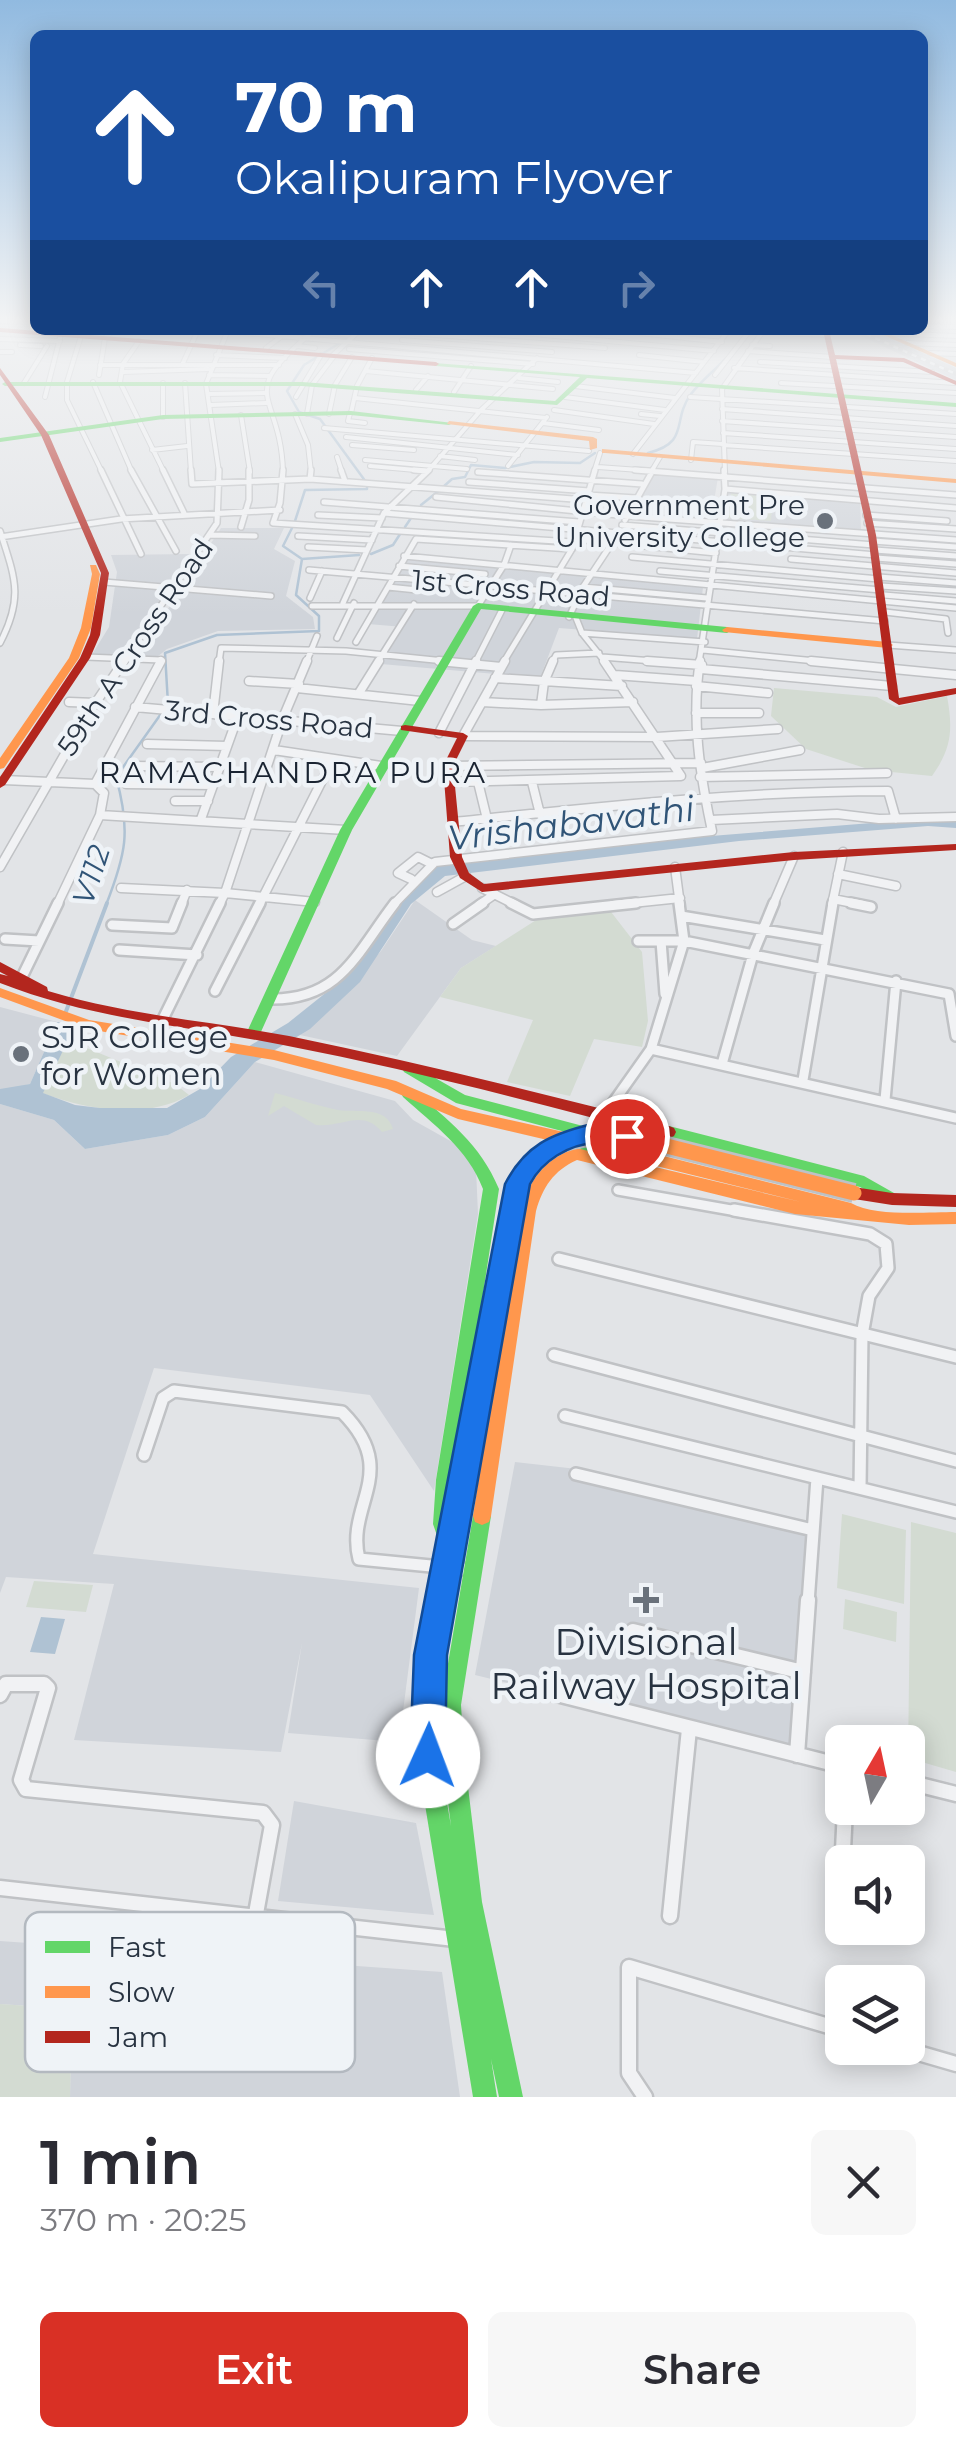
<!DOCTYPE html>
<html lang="en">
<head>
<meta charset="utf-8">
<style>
  :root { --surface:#fff; --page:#f7f7f7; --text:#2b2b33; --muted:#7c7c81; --accent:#d93025 }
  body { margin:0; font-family:Montserrat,sans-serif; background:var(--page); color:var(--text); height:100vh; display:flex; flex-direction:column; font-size:38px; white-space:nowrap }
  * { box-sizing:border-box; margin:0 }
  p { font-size:32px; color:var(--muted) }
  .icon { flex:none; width:55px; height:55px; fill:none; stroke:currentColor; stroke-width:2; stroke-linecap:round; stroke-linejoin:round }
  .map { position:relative; height:2097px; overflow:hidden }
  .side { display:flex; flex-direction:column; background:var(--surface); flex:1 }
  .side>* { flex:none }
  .banner { position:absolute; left:30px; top:30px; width:898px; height:305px; border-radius:15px; box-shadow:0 5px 25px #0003; background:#1a4fa0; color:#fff; overflow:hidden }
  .needle { width:65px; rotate:9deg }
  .controls { position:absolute; left:825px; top:1725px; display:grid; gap:20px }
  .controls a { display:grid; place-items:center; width:100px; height:100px; border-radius:15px; background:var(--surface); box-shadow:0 5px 25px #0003; font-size:50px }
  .pin { position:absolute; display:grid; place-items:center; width:85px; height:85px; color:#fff; margin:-42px; border:5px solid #fff; border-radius:50%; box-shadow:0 2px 10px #0007 }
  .me { position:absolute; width:110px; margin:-55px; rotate:2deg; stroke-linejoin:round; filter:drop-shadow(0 0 8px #0008) }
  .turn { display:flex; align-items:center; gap:35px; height:210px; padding:0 40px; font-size:45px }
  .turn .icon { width:130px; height:130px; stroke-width:2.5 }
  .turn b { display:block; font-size:70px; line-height:85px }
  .lanes { display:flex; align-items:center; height:95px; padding:0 40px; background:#0003; justify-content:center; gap:50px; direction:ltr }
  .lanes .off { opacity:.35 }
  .round { display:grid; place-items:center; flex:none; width:105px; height:105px; border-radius:15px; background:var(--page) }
  .summary { display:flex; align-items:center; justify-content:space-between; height:170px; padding:0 40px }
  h1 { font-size:60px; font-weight:600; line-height:75px }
  .primary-button { display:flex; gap:20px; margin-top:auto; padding:20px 40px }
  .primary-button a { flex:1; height:115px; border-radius:15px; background:var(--accent); color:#fff; font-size:40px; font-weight:600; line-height:115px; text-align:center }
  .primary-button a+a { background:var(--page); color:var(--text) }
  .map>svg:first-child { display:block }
  .built { fill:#d0d4da }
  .green { fill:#d3dbd2 }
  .water { fill:#afc2d3 }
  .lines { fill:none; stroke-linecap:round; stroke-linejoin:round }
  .stream-far1 { stroke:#afc2d3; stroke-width:2.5 }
  .stream { stroke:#afc2d3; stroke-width:4 }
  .street-far5-casing { stroke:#c0c2c5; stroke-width:6 }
  .street-far4-casing { stroke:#c0c2c5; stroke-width:8 }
  .street-far3-casing { stroke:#c0c2c5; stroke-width:11 }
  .street-far2-casing { stroke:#c0c2c5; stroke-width:14 }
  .street-far1-casing { stroke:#c0c2c5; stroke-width:16 }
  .street-casing { stroke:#c0c2c5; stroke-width:19 }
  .street-far5 { stroke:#f1f2f4; stroke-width:4 }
  .street-far4 { stroke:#f1f2f4; stroke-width:5 }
  .street-far3 { stroke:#f1f2f4; stroke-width:8 }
  .street-far2 { stroke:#f1f2f4; stroke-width:9 }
  .street-far1 { stroke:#f1f2f4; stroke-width:11 }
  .street { stroke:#f1f2f4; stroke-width:14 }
  .fast { fill:#63d668; fill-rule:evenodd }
  .slow { fill:#ff974d; fill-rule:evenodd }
  .jam { fill:#b3261e; fill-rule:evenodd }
  .rail-casing { stroke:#cacccf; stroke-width:4 }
  .rail { stroke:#eff3f7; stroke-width:2.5; stroke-dasharray:5; stroke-linecap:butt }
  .slow-bridge-far1-casing { stroke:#bdc1c5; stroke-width:20; stroke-linecap:butt }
  .slow-bridge-casing { stroke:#bdc1c5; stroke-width:24; stroke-linecap:butt }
  .slow-bridge-far1 { stroke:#ff974d; stroke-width:15 }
  .slow-bridge { stroke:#ff974d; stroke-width:19 }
  .route { fill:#1a73e8; stroke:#114b97; stroke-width:2.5 }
  .poi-dot { fill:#69717b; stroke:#eff3f7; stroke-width:4 }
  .labels { text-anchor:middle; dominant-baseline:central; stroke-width:9; stroke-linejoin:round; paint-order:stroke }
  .far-poi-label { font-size:28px; fill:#283341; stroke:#eff3f7; text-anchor:end }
  .far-street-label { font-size:28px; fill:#283341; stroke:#eff3f7 }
  .far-neighbourhood-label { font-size:30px; letter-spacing:2.5px; fill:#1a2432; stroke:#eff3f7 }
  .far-water-label { font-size:30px; font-style:italic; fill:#305477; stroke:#eff3f7 }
  .poi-label { font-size:32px; fill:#283341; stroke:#eff3f7; text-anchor:start }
  .water-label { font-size:35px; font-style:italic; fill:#305477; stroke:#eff3f7 }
  .near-poi-label { font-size:38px; fill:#283341; stroke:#eff3f7 }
  .key { fill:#eff3f7; stroke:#b3b9c0; stroke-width:2.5 }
  .key-label { font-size:28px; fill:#283341 }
</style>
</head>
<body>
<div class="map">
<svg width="956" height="2097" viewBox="0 0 956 2097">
  <rect width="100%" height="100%" fill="#e2e4e7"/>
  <path class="built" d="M848 330H871L956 368V380Z
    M650 472 718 477 711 520 631 514Z
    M728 491 860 501 861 532 723 521Z
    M221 528H284L274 549 295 561 286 596 313 617 315 629 218 631 167 649 157 657 137 656Z
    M192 554 125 656H91L109 627 117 572 111 555Z
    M408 558 703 587 697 639 559 628 540 678 381 664 404 627 368 624Z
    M415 900 472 940 496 946 461 968 397 1056 300 1035 381 951Z
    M0 1007 57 1022 30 1084 10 1089H0Z
    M255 1062 395 1101 413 1120 463 1148 476 1169 478 1214 434 1491 370 1395 154 1368 93 1554 419 1588 399 1742 288 1733 302 1643 281 1752 74 1740 114 1584 6 1577 0 1593V1104L54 1120 85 1149 168 1135 205 1117Z
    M515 1462 577 1469 810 1525 791 1751 475 1675Z
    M294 1801 416 1823 434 1915 278 1901Z
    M0 1941 442 1972 460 2097H70L72 2009 0 2004Z"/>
  <path class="green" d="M731 493 773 497 771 521 728 518Z
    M774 688 877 697 896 707 947 696C953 729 952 748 932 776L871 770 806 749 771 716Z
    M608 908 642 952 648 1021 642 1047 594 1039 570 1096 507 1082 533 1020 440 997 461 968 544 915Z
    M67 1040 175 1084 189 1095C146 1120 88 1110 42 1093Z
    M275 1093C296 1098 317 1106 338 1110 356 1113 386 1105 393 1129L382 1132C362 1108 342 1128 316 1125L284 1106 268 1116Z
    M842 1514 906 1530 904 1604 837 1588Z
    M911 1522 956 1533V1772L908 1758Z
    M34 1581 93 1585 86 1612 26 1607Z
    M845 1599 897 1612 896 1642 843 1629Z
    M0 2004 72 2009 70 2097H0Z"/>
  <path class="water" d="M956 819V828L928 826 739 841 445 876 411 904 360 982 310 1029 255 1062 205 1117 168 1135 85 1149 54 1120 0 1104V1089L30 1084 57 1022 75 1025 43 1093 75 1105 100 1108H167L200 1089 231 1057 288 1023 333 987 398 905 414 877 440 865 562 848 884 822Z
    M41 1617 65 1619 55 1654 30 1652Z"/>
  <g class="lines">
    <path class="stream-far1" d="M299 330 348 338 304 365 287 391 299 412 320 419 366 482
      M648 453C691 442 671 421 691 394 701 381 714 371 725 359
      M443 487 452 479 465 477 471 465 505 468 534 462 580 463 595 453
      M421 505 441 489
      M295 521 305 490 367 489V485
      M405 527 411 518
      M371 554 393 545 402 531
      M302 559 359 555
      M106 905C126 854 131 831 116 777L168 704 165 653 217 635 319 631V616L296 595 302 559 283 546 293 526"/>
    <path class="stream" d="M65 1014 107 903"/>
    <defs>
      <path id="street-far5" d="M1 321 29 322
        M922 326 956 327
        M91 330 81 336 67 382V400L102 472
        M211 330 696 373
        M373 330 605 348
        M491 330 714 351
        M579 330 601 333
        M612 330 722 342
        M708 330 828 335
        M883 333 956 336
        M0 339 60 341
        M402 340 552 352
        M139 341 123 364 120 382 164 472
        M907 343 956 345
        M20 345 41 346
        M752 345 770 346
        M297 346 315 348
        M266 348 290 330
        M349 349 533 364
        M748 351 833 357
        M0 352H12
        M930 353 956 354
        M216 355 285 358
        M639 355 704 362
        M332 356 360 330
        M760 362 932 372
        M183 363 198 330
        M100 365H279
        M734 368 955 383
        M366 371 553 389
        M123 372 209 369
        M99 375 105 338 114 330
        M209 375 270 376
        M715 375 748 333
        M519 378 558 382
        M93 382 132 472
        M24 383 47 346
        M163 383V417
        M185 383 191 472
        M781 383 956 393
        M575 386 675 398
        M416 390 428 376
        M454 392 471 366
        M208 394 264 393
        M45 397 61 334 68 330
        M296 397 321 355
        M565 397 665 410
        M690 397 956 414
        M355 398 546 418
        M211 405 266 403
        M722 409 956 426
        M554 410 654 424
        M350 413 348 421 365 423
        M351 413 357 386 372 358
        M295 414 308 445 311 472
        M307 414 312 385 334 356
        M329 414 335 385 352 357
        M641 414 660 416
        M241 415 250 472
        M722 421 956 437
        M543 423 599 430
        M324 428 589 451
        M723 433 956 449
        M346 437 518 455
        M352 445 414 450
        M723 445 956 461
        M152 450 187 446
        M633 454 729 330
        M440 456 475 460
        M337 457 342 472
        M365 460 467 469
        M691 460 693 442 723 444
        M370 466 427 471
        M508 466 547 417
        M598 467 667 472
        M219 472 206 384 228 330
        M283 472C281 390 232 397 315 330
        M427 472 481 410 537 358
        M478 472H483
        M594 472 600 453
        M651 472 660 457
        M725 472 722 389 761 334"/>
      <path id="street-far4" d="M101 470 141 554
        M131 470 176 551
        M163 470 184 513
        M191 470 192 484 310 479 586 500
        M283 470 280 503 273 523 573 542
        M341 470 345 481
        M414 470 427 471
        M635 470 956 495
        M478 472 642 484
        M310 479 311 470
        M469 482 589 491
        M725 489 956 508
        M588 495 636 498
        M436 497 628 516 956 540
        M324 502 579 522
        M614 505 632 507
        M384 513 876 555
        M318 515 382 518
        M866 515 947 521
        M625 520 653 470
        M867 523 956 529
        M622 525 874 545
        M241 527 249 500V470
        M0 531C15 578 24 597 0 643
        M209 535 255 536
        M298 536 372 540
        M0 537 121 519 280 510
        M574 539 716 553
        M873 541 956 547
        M308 547 367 550
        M875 550 956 556
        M404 556 956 608
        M632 557 879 579
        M876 558 956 564
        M791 559 956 573
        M399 566 485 574
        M309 570 885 621
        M660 571 881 590
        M879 577 956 583
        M104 582 271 596
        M881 586 956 591
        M388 587 417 590
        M583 587 707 598
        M884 595 956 601
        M310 598 322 571
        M343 603 384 513 429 470
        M312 606H478L504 565 511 545
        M885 612 946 619 948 633
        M569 617 583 587 618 534
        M576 618 582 633 606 663
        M582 633 705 642
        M337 638 354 603
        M356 642 416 539 572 549
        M888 645 956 650
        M703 650 836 663
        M86 657 161 660 159 663
        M602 657 679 663
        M122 663 217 523 219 470
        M219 663 221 648 346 651 464 663
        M306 663 317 636
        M377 663 414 604
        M475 663 502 610
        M503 663 572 549 595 470
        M552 663 556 655 599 653
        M699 663 725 489 724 470"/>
      <path id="street-far3" d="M307 661 283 718 225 893 315 902
        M439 661 501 667
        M505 661 463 736 657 737 778 729
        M553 661 544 682 541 705 633 702
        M647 661 702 665
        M811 661 956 675
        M701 669 892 686
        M615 675 697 681
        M495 678 622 686
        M249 681 299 684
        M696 686 768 693
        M297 688 420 701
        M359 693 379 661
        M69 702 96 703
        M482 702 541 705
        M135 707 402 731
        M696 713H759
        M213 714 219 661
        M439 733 476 661
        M147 744 227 746
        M274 750 381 766
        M132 766 220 767
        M448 766 701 763
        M702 768 800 750
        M700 777 887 773
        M4 780 95 784
        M450 782 681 776 604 661
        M478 782 487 819
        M532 782 540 814
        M95 784 161 661
        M126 784 213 785
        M175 801H208
        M100 815 346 830
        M201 819 238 716
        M711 820 837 814 879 819 956 817
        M453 822C598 807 742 791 888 791L896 819
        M0 867 88 714 124 661
        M675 867 680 905
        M838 874 896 886
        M411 879 398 873 418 857 432 864
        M121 888 225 893 219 905
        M482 888 516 905
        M437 892 466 876
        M833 899 863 905
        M57 905 100 815 104 793 95 784
        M181 905 187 890
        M259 905 333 759
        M393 905 435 862 712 831C700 775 691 717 700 661
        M479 905 495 894
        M613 905 680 898
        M773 905 794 856
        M832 905 843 852"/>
      <path id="street-far2" d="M511 903 533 914 636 903
        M851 903 871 907
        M681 916 825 940
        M453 924 483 903
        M112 925 172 928 182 903
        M5 939 39 941
        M638 941H684L949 994
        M661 941 665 994
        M119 950 197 955
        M22 977 58 903
        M215 991 260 903
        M949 994 956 1036
        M271 999C341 1000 357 952 395 903
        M161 1023 220 903
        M651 1049 956 1118
        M722 1064 753 954 774 903
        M803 1080 833 903
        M885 1100 896 981
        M605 1114 651 1049 684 941 679 903
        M618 1190 748 1213"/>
      <path id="street-far1" d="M734 1210 870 1234 886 1244 888 1268 869 1296 862 1335 860 1488
        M559 1259 956 1357
        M554 1355 956 1461
        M565 1416 956 1512
        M144 1455 163 1398 174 1391 342 1412C402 1472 345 1504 359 1559L472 1570
        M576 1474 813 1530
        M808 1603 817 1478"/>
      <path id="street" d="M633 1631 803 1672
        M521 1685 842 1766
        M0 1695 6 1684H44L48 1688 21 1780 26 1789 263 1813 272 1825 255 1919
        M797 1755 808 1600
        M908 1782 956 1794
        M0 1888 455 1939
        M840 1914 845 1808
        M670 1916 689 1729
        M901 2048 956 2064
        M645 2097 629 2073V1967L842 2030"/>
    </defs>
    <use href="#street-far5" class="street-far5-casing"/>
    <use href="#street-far4" class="street-far4-casing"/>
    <use href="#street-far3" class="street-far3-casing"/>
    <use href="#street-far2" class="street-far2-casing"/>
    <use href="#street-far1" class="street-far1-casing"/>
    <use href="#street" class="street-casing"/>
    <use href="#street-far5" class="street-far5"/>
    <use href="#street-far4" class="street-far4"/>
    <use href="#street-far3" class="street-far3"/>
    <use href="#street-far2" class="street-far2"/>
    <use href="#street-far1" class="street-far1"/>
    <use href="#street" class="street"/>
    <path class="fast" d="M434 363 956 403V407L587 378 557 405 302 386H5L2 384 5 382H302L555 401 580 377 436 366Z
      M351 411 453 423 449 425 351 415 163 419 0 442V438L163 415Z
      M478 603 727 627 732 630 727 633 481 609 352 830 260 1034 258 1037H248L246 1034 340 830 473 606Z
      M409 1063 465 1095 602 1131 608 1141 603 1152 581 1160 576 1158 574 1154 576 1150 592 1144V1139L456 1103 404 1072 402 1068Z
      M408 1088 413 1089C448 1121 480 1143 499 1189L458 1458 483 1323 485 1318 491 1316 497 1318 499 1323 441 1655 439 1756 451 1826 442 1754 441 1705 473 1516 475 1510 482 1507 489 1510 491 1516 461 1705 464 1754 482 1902 523 2097H499L491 2059 497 2097H473L417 1756 421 1655 441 1547 433 1524 436 1480 483 1189C468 1149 434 1125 403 1097L401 1093 403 1089Z
      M669 1126 864 1176 894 1193 897 1197 894 1201 889 1203 860 1187 664 1136 662 1132 664 1128Z"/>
    <path class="slow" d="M872 330H880L956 363V367Z
      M449 421 593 437 597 439V448L590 450 589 441 447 424Z
      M602 449 956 479V483L605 453H602Z
      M90 565H96L100 574 91 628 79 658 4 768 0 769V758L69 658 81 628 92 574Z
      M727 627 888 642 893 645 888 648 724 632 722 630Z
      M0 988 89 1020 274 1050 396 1081 461 1109 573 1134 578 1136 580 1140 578 1144 573 1146 458 1119 387 1089 274 1060 87 1029 0 997Z
      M622 1121 656 1122 661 1123 663 1127 661 1131 626 1132 617 1146 620 1145 851 1203C875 1217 927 1212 956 1212V1224L909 1225 795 1214 577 1160C553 1171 543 1187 536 1211L491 1516 489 1522 482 1525 475 1522 473 1516 520 1211C530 1180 544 1159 576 1148L801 1202 620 1157 615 1155 613 1150H604L602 1146C606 1137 613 1123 622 1121Z"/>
    <path class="jam" d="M0 328 436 362 439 364 436 366 0 332Z
      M823 330H829L835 355 904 358 956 381V385L903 362 836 359 876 535 899 698 956 688V694L899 705 889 699 868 535Z
      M0 368 49 435 109 573 100 635 90 658 5 785 0 788V777L80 658 90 635 101 573 41 435 0 375Z
      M405 725 463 733 468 736 453 766 462 857 469 873 484 884 794 852 956 844V850L794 860 482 892 460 878 450 857 443 766 457 738 401 730V726Z
      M0 962 47 987 48 991C127 1015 209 1021 289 1036 417 1062 543 1094 669 1126L674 1128 676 1132 674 1136 669 1138C541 1104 413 1070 283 1045 187 1026 91 1019 0 983V974L8 976 0 972Z
      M854 1187 892 1193 956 1195V1207L892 1205 854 1199 849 1197 846 1193 849 1189Z"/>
    <defs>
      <path id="rail" d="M857 330 956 374"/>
    </defs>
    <use href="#rail" class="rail-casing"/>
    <use href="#rail" class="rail"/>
    <defs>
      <path id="slow-bridge-far1" d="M512 1213C524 1145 564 1134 627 1136L854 1193"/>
      <path id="slow-bridge" d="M491 1323 512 1210"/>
    </defs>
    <use href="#slow-bridge-far1" class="slow-bridge-far1-casing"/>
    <use href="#slow-bridge" class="slow-bridge-casing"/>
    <use href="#slow-bridge-far1" class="slow-bridge-far1"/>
    <use href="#slow-bridge" class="slow-bridge"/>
  </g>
  <linearGradient id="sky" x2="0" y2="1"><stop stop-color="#91bae0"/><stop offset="0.52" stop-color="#f2f3f4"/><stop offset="1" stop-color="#f2f3f4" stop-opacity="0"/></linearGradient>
  <rect width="956" height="614" fill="url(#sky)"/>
  <path class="route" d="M592 1124 636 1129 639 1136 636 1142C622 1146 610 1143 596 1143 569 1144 542 1161 530 1184L447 1655 445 1756 440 1769 428 1774 415 1769 410 1756 414 1655 505 1184C525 1145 551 1134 592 1124Z"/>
  <g class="poi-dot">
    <circle cx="825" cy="521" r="10"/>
    <circle cx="21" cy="1054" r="10"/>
    <path d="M641 1585h10v10h10v10h-10v10h-10v-10h-10v-10h10z"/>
  </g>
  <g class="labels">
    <g class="far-poi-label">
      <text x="805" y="505">Government Pre<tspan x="805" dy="32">University College</tspan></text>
    </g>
    <g class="far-street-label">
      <text transform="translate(511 588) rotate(5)">1st Cross Road</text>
      <text transform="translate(135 647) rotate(-56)">59th A Cross Road</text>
      <text transform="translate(269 719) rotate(5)">3rd Cross Road</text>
    </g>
    <g class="far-neighbourhood-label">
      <text x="293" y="772">RAMACHANDRA PURA</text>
    </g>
    <g class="far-water-label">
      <text transform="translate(91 875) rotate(-72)">V112</text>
    </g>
    <g class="poi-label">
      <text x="41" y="1036">SJR College<tspan x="41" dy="37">for Women</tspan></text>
    </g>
    <g class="water-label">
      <text transform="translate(571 823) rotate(-7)">Vrishabavathi</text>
    </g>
    <g class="near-poi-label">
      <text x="646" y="1641">Divisional<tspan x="646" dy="44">Railway Hospital</tspan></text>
    </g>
  </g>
  <rect x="25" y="1912" width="330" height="160" rx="15" class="key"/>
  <rect x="45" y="1941" width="45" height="12" fill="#63d668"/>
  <rect x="45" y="1986" width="45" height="12" fill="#ff974d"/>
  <rect x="45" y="2031" width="45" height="12" fill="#b3261e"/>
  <g class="key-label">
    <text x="108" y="1957">Fast</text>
    <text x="108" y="2002">Slow</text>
    <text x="108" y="2047">Jam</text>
  </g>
</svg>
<div class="controls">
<a><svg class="needle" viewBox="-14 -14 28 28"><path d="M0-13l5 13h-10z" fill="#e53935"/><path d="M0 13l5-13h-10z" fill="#7c7c81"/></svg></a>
<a><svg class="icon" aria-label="sound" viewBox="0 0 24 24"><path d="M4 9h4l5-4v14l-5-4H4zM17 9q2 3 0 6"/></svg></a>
<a><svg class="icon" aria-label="layers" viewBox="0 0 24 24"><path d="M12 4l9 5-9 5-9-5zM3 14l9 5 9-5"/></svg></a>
</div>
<div class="pin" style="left:627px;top:1136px;background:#d93025"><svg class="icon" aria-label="arrive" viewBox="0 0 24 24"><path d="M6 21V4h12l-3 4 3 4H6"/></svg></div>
<svg class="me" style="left:428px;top:1756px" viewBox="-20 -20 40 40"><circle r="19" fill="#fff"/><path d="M0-13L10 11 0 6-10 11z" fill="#1a73e8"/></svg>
<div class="banner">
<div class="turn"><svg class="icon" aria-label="ahead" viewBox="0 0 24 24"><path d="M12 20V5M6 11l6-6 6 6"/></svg><div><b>70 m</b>Okalipuram Flyover</div></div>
<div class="lanes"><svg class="icon off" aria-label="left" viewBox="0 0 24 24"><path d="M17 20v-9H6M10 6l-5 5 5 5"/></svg><svg class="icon" aria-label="ahead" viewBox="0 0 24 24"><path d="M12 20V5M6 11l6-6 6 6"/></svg><svg class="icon" aria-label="ahead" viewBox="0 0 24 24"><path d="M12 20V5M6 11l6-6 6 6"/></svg><svg class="icon off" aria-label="right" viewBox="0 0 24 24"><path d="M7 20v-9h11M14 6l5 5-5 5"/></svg></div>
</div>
</div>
<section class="side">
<div class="summary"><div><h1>1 min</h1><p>370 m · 20:25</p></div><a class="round"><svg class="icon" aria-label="close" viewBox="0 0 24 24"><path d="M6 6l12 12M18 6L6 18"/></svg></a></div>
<div class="primary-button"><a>Exit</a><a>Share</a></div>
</section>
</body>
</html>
